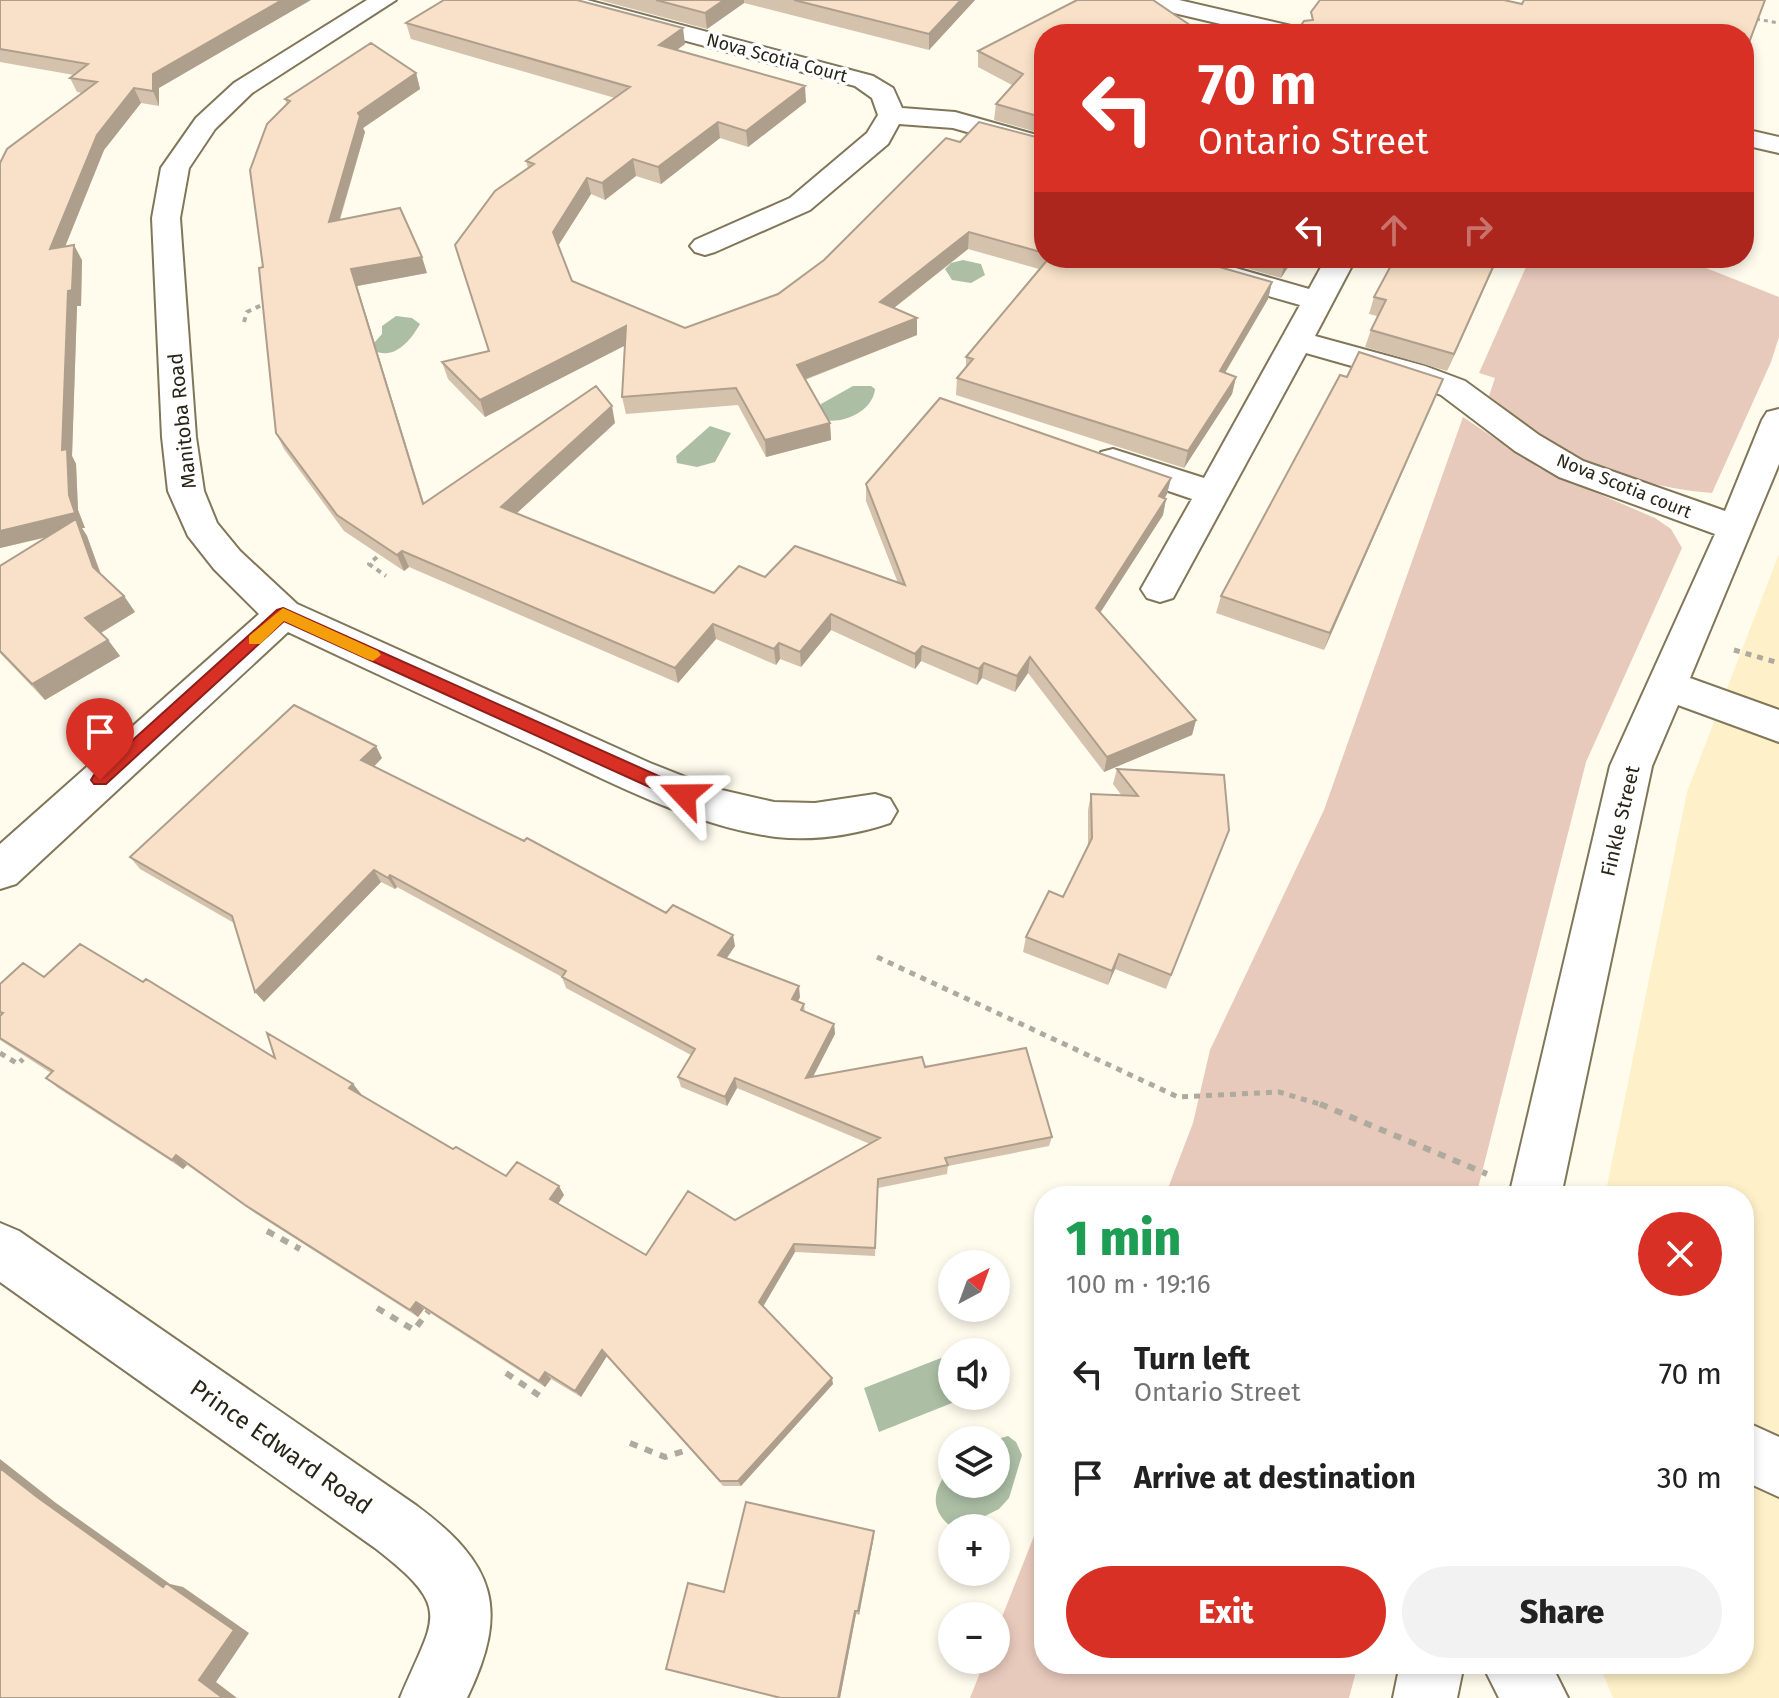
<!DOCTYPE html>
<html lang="en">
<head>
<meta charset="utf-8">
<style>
  :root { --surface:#fff; --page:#f2f2f2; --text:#222; --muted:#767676; --accent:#d93025 }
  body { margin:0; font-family:"Fira Sans",sans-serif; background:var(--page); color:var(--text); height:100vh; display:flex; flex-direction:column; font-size:30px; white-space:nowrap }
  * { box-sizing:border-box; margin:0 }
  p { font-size:26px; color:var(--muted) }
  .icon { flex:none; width:44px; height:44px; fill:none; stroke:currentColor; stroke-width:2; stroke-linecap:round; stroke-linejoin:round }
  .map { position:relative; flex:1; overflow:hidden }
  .drawer { position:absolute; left:1034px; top:1186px; width:720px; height:488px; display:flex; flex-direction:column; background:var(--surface); border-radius:32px; box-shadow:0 4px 12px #0003 }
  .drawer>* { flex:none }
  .banner { position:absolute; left:1034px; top:24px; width:720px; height:244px; border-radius:32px; box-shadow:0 4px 12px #0003; background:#d93025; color:#fff; overflow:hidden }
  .needle { width:52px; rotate:41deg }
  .buttons { position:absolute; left:938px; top:1250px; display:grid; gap:16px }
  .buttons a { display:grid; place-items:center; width:72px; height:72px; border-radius:50%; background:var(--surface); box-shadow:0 4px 12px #0003; font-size:40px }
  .pin { position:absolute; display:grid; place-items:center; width:68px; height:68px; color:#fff; margin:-82px -34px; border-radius:50% 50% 50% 0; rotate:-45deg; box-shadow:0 0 8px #0007 }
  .pin .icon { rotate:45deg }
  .me { position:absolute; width:88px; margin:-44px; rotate:293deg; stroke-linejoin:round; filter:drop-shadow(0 0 6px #0008) }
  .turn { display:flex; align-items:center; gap:28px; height:168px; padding:0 32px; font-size:36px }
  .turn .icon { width:104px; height:104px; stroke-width:2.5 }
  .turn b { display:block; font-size:56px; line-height:68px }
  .lanes { display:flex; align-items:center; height:76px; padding:0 32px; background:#0003; justify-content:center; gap:40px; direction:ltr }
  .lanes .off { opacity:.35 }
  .round { display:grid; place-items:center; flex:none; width:84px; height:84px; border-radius:42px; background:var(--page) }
  .headline { display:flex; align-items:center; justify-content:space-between; height:136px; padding:0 32px }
  h1 { font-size:48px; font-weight:800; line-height:60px; color:#1e9e55 }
  .action { display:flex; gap:16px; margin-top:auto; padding:16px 32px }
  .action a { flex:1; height:92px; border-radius:48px; background:var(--accent); color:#fff; font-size:32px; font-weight:800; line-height:92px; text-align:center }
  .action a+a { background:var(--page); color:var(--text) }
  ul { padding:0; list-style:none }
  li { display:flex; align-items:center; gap:24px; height:104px; padding:0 32px }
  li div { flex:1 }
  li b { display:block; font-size:30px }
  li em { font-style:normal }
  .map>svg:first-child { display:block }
  .built { fill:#fef0c8 }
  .green { fill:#e8cabc }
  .water { fill:#acbfa5 }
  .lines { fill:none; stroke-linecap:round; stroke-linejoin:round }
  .minor-casing { stroke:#807659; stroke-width:4 }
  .major-casing { stroke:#807659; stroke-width:4 }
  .path-far3 { stroke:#aeaa9d; stroke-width:3; stroke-dasharray:4 4; stroke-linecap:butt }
  .path-far2 { stroke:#aeaa9d; stroke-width:4; stroke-dasharray:5 5; stroke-linecap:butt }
  .path-far1 { stroke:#aeaa9d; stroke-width:5; stroke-dasharray:6 6; stroke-linecap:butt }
  .path { stroke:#aeaa9d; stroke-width:6; stroke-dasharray:8 8; stroke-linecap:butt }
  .minor { fill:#fff; fill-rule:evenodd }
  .major { fill:#fff; fill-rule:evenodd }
  .wall { fill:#d5c2ac }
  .shaded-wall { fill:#ae9e8c }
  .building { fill:#f8e1c8; stroke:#ae9e8c; stroke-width:2 }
  .route { fill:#d93025; stroke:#8d1f18; stroke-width:2 }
  .slow { fill:#f59e0b }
  .labels { text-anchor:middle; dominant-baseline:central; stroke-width:7; stroke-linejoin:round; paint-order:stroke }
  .far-street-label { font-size:18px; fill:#292519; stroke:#fff }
  .street-label { font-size:20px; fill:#292519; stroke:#fff }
  .near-street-label { font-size:24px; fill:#292519; stroke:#fff }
</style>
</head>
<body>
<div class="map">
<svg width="1779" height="1698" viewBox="0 0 1779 1698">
  <rect width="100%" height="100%" fill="#fffbed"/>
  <path class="built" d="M1779 554V1698H1613L1599 1664H1744V1196H1605L1687 792Z"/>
  <path class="green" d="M1530 258H1681L1779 297V337L1771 362 1712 493C1659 489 1605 473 1559 447 1534 433 1512 413 1489 396L1495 378 1479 373Z
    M1463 417 1539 468 1655 518 1671 529 1682 548 1586 762 1476 1196H1165L1193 1123 1210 1050 1324 810Z
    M1044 1511V1664H1358L1349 1698H970L985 1660H996V1632Z"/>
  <path class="water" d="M963 260 981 264 985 275 971 283 952 280 945 269 951 263Z
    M396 316 412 318 420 324C411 340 395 360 375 351L374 343 382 334V326Z
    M853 386H871L875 389C873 411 844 424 824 420L817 410 821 404Z
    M710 426 731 433 715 462 697 467 677 463 676 456Z
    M941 1358 952 1387V1396H955L957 1401 879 1432 864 1388Z
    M1008 1436 1016 1442 1022 1455 1009 1498 999 1509 961 1528 949 1525C930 1508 933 1491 948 1471L952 1472V1484H996L994 1440Z"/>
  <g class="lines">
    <defs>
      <path id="minor" d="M367 0H396L252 93 215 129 189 168 180 218 196 437 204 491 217 523 240 551 297 604 650 763 713 788 774 802 815 803 875 794 890 799 897 811 890 823C854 835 814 841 776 837 694 826 616 785 542 750 457 711 372 672 288 632L16 884 0 889V844L259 614 214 569 188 536 168 491 162 437 152 218 161 168 196 118 234 83Z
        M547 0H587L873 76 893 88 902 108 955 112 1044 137V154L953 128 899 124 888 144 810 210 715 252 705 255 695 252 690 246 695 240 790 198 867 133 878 115 872 98 855 86 551 5Z
        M1153 258H1201L1309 289 1326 258H1356L1315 336 1425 366 1465 381 1539 435 1583 461 1725 511 1762 420 1767 412 1779 409V464L1690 678 1779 710V742L1678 705 1652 766 1561 1196H1509L1610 766 1715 534 1559 477 1515 451 1441 395 1401 380 1306 353 1173 598 1160 602 1147 598 1141 589 1192 499 1101 468 1096 460 1101 452 1113 449 1204 478 1300 305 1157 264Z
        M0 1223 19 1231 417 1506C495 1564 510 1609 467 1698H400C434 1616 455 1610 375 1548L0 1282Z
        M1744 1421 1779 1437V1497L1744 1481Z
        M1400 1664H1464L1457 1698H1393Z
        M1482 1664H1551L1568 1698H1499Z"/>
      <path id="major" d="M1136 0H1179L1304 29 1307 34H1263L1140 5Z
        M1744 129 1779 137V153L1744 145Z"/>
    </defs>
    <use href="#minor" class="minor-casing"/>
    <use href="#major" class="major-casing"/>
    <path class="path-far3" d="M1756 19 1779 23
      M1750 46 1745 58 1750 62"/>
    <path class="path-far2" d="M244 322 247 312 266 303
      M377 557 369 564 386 576"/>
    <path class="path-far1" d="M1734 650 1779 663
      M877 957 1178 1097 1279 1092 1326 1106
      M0 1053 18 1064 23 1059"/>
    <path class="path" d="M1320 1104 1487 1174
      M267 1231 300 1249
      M377 1308 414 1330 431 1308
      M506 1373 540 1396
      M630 1443 665 1457 684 1451"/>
    <use href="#minor" class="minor"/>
    <use href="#major" class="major"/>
  </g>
  <path class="wall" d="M0 0 159 88V106L141 103 104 150 65 247 82 260 81 306H77L72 456 76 464 78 510 85 528H82L87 536 101 574 124 596 135 612 101 633 108 640 120 656 45 700 0 653V566L48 537 0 548V163L82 93 77 92 70 78 74 75 0 62Z
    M599 0H975L929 50 744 3 707 29Z
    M406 23 685 44 677 50 806 102 748 147 720 138 661 184 636 176 605 200 591 194 558 246 572 281 685 328 778 294 824 260 960 142 1044 139V258H1188L1272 282 1268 299 1225 373 1236 377 1232 394 1184 468 956 395 957 378 966 368V357L1039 269 968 249 894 308 917 335 805 380 830 423 831 440 766 457 738 405 626 414 622 397 625 345 485 417 448 379 442 362 489 351 528 168 526 161 615 98 411 39Z
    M1044 34V134L994 120 996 104 1012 85 978 67V51Z
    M416 73 420 89 363 128 365 132 340 220 427 273 357 286 424 503 615 423 517 513 714 593 765 577 898 583 866 501V484L1171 478 1167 494 1165 498 1166 499 1163 515 1100 612 1196 720 1192 735 1104 772 1028 673 1015 692 982 678 977 685 921 661 915 669 831 630 801 667 780 659 776 665 716 639 678 683 409 567 404 571 344 531 284 449 276 433 263 267 287 104 285 99Z
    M1212 258H1294L1281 278Z
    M1498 258 1447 371 1365 347 1371 330 1377 316 1369 314 1374 297Z
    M1347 377 1443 379 1324 650 1216 613 1221 596Z
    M382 758 374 767 735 946 727 958 800 997 798 1002 804 1004 805 1012 834 1024 835 1034 813 1077 925 1067 1052 1137 1049 1146 948 1166 947 1174 878 1188 875 1256 795 1252 763 1307 833 1384 741 1486H723L607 1356 581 1397 551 1379 545 1387 424 1309 418 1317 255 1213 187 1165 183 1169 58 1088 46 1078 51 1073 0 1040V1016L1 1015 0 1014V984L44 977 143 982 275 1058 353 1084 361 1094 360 1095 453 1149 506 1176 564 1195 558 1204 646 1255 735 1220 870 1144 737 1088 727 1106 681 1087 678 1077 691 1055 566 988 562 977 397 887 395 889 381 882 264 1002 234 923 140 869 130 857Z
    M1117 769 1229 830 1166 989 1115 969 1108 985 1023 952 1026 937 1063 897 1088 846V810L1091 794 1122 796 1113 784Z
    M874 1531V1536L859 1615 856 1614 840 1698H778L666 1669 724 1592Z"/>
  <path class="shaded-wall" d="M282 0H311L159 88V106L153 91V74Z
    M724 0H744V3L707 29 705 13Z
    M961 0H975L929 50V34Z
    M683 28 685 44 661 61 659 45Z
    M416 73 420 89 363 128 365 132 334 238 329 222 358 113Z
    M805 86 806 102 748 147 746 131Z
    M134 88 141 103 104 150 58 264 50 249 97 135Z
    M718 122 720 138 661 184 658 167Z
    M633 159 636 176 605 200 602 183Z
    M587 178 591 194 556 249 553 232Z
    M969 232 968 249 880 319V302Z
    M74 245 82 260 81 306H77L72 456 76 464 78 510 85 528H82L87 536 104 584 93 567 80 529 0 548V531L69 495 62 450 68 291Z
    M422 257 427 273 357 286 429 520 351 269Z
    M1287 258H1294L1281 278 1285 261Z
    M1497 258H1498L1447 371 1454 354Z
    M1272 282 1268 299 1216 388 1220 371Z
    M917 318V335L798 382 797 365Z
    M626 326 630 343 485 417 480 400Z
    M1236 377 1232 394 1184 468 1188 451Z
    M1443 379 1436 396 1324 650 1330 633Z
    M612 406 615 423 506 523 501 507Z
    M830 423 831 440 766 457 765 440Z
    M1171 478 1167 494 1155 512 1159 496Z
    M1166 499 1163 515 1093 624 1096 608Z
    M402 551 409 567 404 571 397 555Z
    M124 596 135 612 97 635 85 618Z
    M831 614V630L801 667 800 652Z
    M713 624 716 639 678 683 675 668Z
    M108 640 120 656 45 700 32 684Z
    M779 643 780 659 776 665 774 649Z
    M922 646 921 661 915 669V654Z
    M1030 657 1028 673 1015 692 1017 676Z
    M984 663 982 678 977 685 979 669Z
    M1196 720 1192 735 1104 772 1107 757Z
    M376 746 382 758 367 773 361 760Z
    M374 870 381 882 264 1002 255 992Z
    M390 875 397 887 395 889 388 878Z
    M733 935 735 946 721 966 718 955Z
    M1119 954 1115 969 1108 985 1112 971Z
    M799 986 800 997 793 1010 792 999Z
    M834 1024 835 1034 807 1088 806 1078Z
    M735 1078 737 1088 727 1106 725 1097Z
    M353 1084 361 1094 357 1098 349 1088Z
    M176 1155 187 1165 183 1169 172 1160Z
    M559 1186 564 1195 555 1208 550 1199Z
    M794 1244 795 1252 761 1310 759 1302Z
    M416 1302 424 1309 418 1317 410 1310Z
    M602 1350 607 1356 581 1397 575 1391Z
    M545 1372 551 1379 545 1387 539 1381Z
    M832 1378 833 1384 741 1486 738 1481Z
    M0 1459 56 1503 170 1584 183 1587 249 1633 216 1682 237 1698H223L199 1680 163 1587 37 1497 0 1468Z
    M874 1531V1536L859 1615 858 1611Z
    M855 1611 856 1614 840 1698H838Z"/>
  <path class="building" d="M0 0H282L153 74V91L134 88 97 135 50 249 74 245 72 290 68 291 62 450 67 449 69 495 75 513 0 531V163L7 149 97 82 70 78 88 64 0 49Z
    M444 0H577L683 28 659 45 805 86 746 131 718 122 658 167 633 159 602 183 587 178 553 232 572 281 685 328 778 294 824 260 946 138 960 142 979 122 1044 139V253L969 232 880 302 917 318 797 365 830 423 765 440 736 388 622 397 626 326 480 400 442 362 489 351 455 245 495 191 534 164 526 161 630 87 406 23Z
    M656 0H724L705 13Z
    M794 0H961L929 34Z
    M1077 0H1153L1203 34H1044V118L996 104 1023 74 978 51Z
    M1320 0H1504L1522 4 1524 0H1765L1744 56V34H1295L1304 21 1313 20 1311 12Z
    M371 43 416 73 358 113 360 116 329 222 400 208 422 257 351 269 423 504 596 386 612 406 501 507 714 593 739 566 765 577 795 546 905 585 866 484 940 398 1171 478 1159 496 1166 499 1096 608 1196 720 1107 757 1030 657 1017 676 984 663 979 669 922 646 915 654 831 614 800 652 779 643 774 649 713 624 675 668 402 551 397 555 337 515 276 433 259 268 263 267 250 170 267 124 290 101 285 99Z
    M1049 258H1188L1272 282 1220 371 1236 377 1188 451 957 378 973 359 966 357Z
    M1395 258H1497L1454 354 1371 330 1386 300 1374 297Z
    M1359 352 1443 379 1330 633 1221 596 1340 375 1347 377Z
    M76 519 93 567 124 596 85 618 108 640 32 684 0 651V566Z
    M294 705 376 746 361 760 524 841 527 838 666 913 673 905 733 935 718 955 799 986 792 999 804 1004 801 1010 834 1024 806 1078 922 1057 925 1067 1026 1048 1052 1137 945 1158 948 1165 878 1179 875 1248 794 1244 759 1302 832 1378 738 1481H720L602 1350 575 1391 545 1372 539 1381 416 1302 410 1310 245 1205 176 1155 172 1160 46 1078 53 1071 0 1038V1016L3 1013 0 1012V984L23 963 44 977 80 944 143 982 146 979 275 1058 267 1033 353 1084 349 1088 453 1149 456 1147 506 1176 517 1162 559 1186 550 1199 646 1255 688 1191 735 1220 880 1138 735 1078 725 1097 678 1077 695 1049 562 977 566 971 390 875 388 878 374 870 255 992 232 916 130 857Z
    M1117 769 1224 775 1229 830 1171 975 1119 954 1112 971 1026 937 1049 891 1063 897 1092 838 1091 794 1138 796Z
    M0 1468 37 1497 163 1587 166 1583 234 1630 199 1680 223 1698H0Z
    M746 1502 874 1531 858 1611H855L838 1698H781L666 1669 688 1583 724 1592Z"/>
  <path class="route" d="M283 608 690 790 693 795 690 800H678L284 621 106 784H94L91 780 94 775 277 610Z"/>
  <path class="slow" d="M283 608 378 651 381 655 373 661 367 659 284 621 260 644H249V636Z"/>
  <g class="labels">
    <g class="far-street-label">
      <text transform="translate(777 58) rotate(15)">Nova Scotia Court</text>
      <text transform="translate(1624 486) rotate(22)">Nova Scotia court</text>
    </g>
    <g class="street-label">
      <text transform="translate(182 421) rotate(-96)">Manitoba Road</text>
      <text transform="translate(1620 821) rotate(-77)">Finkle Street</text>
    </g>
    <g class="near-street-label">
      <text transform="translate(281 1447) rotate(35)">Prince Edward Road</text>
    </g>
  </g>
</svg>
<div class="buttons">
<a><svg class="needle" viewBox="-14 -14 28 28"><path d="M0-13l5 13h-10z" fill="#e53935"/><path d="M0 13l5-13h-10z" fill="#767676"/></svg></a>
<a><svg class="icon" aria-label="sound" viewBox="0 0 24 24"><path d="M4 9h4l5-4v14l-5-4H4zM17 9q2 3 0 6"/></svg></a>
<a><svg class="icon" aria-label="layers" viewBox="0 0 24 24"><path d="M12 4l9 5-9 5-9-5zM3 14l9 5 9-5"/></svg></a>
<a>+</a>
<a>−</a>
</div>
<div class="pin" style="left:100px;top:780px;background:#d93025"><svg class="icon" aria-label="arrive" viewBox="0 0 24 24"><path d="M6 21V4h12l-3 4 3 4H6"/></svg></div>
<svg class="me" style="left:684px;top:795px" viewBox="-20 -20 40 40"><path d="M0-17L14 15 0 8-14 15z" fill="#d93025" stroke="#fff" stroke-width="4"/></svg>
<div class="banner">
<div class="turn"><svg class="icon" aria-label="left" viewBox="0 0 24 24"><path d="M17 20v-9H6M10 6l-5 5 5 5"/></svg><div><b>70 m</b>Ontario Street</div></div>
<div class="lanes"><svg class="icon" aria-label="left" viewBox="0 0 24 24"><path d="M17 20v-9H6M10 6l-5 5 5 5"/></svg><svg class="icon off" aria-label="ahead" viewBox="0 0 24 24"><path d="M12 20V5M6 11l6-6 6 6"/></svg><svg class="icon off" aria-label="right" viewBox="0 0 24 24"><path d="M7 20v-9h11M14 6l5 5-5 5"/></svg></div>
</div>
<section class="drawer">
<div class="headline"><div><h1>1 min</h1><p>100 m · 19:16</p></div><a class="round" style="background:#d93025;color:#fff"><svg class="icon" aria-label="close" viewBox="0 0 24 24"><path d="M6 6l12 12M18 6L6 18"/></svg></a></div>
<ul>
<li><svg class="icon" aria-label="left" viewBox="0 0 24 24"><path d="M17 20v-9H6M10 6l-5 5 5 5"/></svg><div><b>Turn left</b><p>Ontario Street</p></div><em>70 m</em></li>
<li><svg class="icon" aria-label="arrive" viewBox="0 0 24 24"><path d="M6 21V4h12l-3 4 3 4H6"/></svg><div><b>Arrive at destination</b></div><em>30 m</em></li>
</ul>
<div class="action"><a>Exit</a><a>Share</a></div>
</section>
</div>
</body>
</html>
